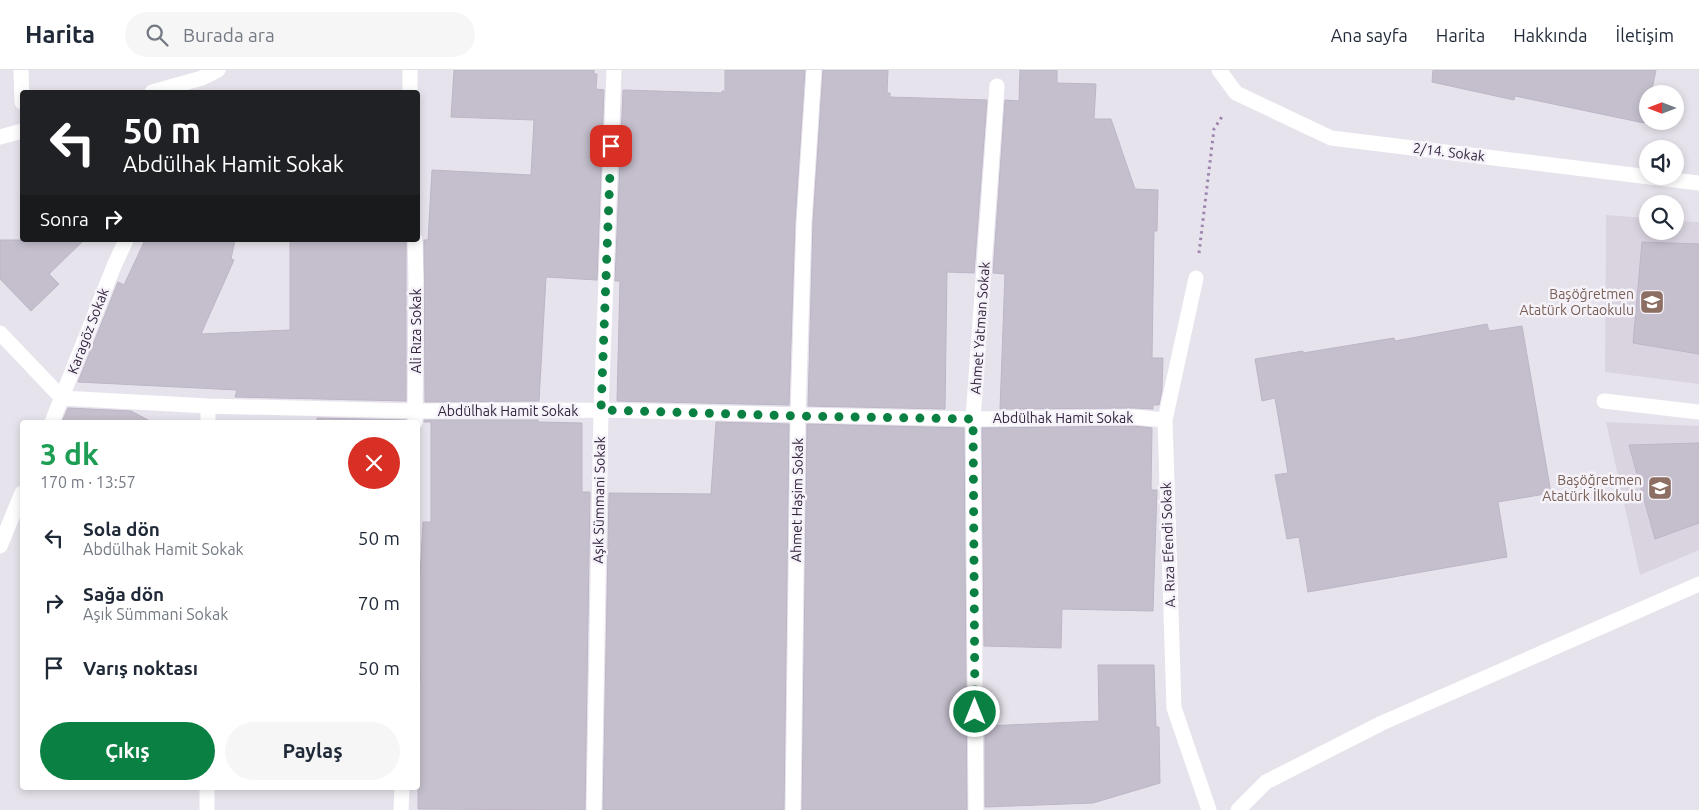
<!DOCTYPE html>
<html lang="tr">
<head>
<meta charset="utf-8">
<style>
  :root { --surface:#fff; --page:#f6f6f7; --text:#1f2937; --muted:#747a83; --line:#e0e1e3; --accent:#0b8043 }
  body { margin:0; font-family:Ubuntu,sans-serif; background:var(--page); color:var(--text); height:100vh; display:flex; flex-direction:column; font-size:19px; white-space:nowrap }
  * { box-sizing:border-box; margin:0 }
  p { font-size:16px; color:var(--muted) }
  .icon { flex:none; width:28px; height:28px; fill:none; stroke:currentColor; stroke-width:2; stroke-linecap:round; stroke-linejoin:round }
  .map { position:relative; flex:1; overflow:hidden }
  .drawer { position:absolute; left:20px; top:350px; width:400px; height:370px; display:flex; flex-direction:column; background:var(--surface); border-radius:5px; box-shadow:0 2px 8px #0003 }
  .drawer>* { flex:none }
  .guide { position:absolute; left:20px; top:20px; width:400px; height:152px; border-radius:5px; box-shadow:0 2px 8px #0003; background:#202124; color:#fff; overflow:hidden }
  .needle { width:32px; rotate:270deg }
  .controls { position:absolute; left:1639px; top:15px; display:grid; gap:10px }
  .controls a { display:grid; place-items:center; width:45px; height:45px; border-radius:50%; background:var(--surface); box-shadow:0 2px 8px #0003; font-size:25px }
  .pin { position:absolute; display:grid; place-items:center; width:42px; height:42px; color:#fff; margin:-21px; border-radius:10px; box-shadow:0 2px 8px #0006 }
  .me { position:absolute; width:55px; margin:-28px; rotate:0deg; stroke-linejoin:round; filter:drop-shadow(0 0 4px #0008) }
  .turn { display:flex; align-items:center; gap:18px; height:105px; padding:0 20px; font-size:22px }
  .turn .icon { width:65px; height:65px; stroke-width:2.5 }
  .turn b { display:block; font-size:35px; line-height:42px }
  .then { display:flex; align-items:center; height:48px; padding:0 20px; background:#0003; gap:10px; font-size:19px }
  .round { display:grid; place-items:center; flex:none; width:52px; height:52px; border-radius:26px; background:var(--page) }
  .head { display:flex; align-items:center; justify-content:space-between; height:85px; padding:0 20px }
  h1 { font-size:30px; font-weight:700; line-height:38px; color:#1e9e55 }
  .primary-button { display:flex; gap:10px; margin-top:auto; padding:10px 20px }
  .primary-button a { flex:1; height:58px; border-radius:30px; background:var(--accent); color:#fff; font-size:20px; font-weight:700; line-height:58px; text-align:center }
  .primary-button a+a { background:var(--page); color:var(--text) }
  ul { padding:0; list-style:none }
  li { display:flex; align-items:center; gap:15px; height:65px; padding:0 20px }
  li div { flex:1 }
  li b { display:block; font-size:19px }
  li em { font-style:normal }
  header { display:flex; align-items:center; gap:30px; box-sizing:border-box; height:70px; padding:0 25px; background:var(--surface); border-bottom:1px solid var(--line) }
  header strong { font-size:24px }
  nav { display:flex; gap:28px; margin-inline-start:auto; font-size:18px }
  .search { width:350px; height:45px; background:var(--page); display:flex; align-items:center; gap:12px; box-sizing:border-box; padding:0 18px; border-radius:28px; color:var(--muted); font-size:19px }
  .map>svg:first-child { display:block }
  .built { fill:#dad4e0 }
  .building { fill:#c5bfcd; stroke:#bdb5c6 }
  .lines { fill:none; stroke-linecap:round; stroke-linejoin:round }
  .path { stroke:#9d84af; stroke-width:3; stroke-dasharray:2.5 4; stroke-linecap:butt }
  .lane { stroke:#fff; stroke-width:15 }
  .street { stroke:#fff; stroke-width:15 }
  .route { stroke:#0b8043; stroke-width:9; stroke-dasharray:0 16.2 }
  .labels { text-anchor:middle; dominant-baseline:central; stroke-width:5; stroke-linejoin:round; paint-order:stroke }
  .street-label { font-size:14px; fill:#33233d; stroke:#f5f3f9 }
  .education-label { font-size:14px; fill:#785e54; stroke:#f5f3f9; text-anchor:end }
</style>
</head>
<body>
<header>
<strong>Harita</strong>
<div class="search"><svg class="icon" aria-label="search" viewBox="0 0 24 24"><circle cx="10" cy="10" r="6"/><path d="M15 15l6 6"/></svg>Burada ara</div>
<nav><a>Ana sayfa</a><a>Harita</a><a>Hakkında</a><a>İletişim</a></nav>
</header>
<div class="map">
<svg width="1699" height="740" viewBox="0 0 1699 740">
  <rect width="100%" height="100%" fill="#e7e3ec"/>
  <path class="built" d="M1606 145 1647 148 1648 161H1675V151L1699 152V314L1605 302Z
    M1606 352 1699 356V480L1640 505Z"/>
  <path class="building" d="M454 0H594V4H597L596 19 604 20 597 210 546 207 539 331 425 332 424 170H428L432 100 531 105 534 50 451 47Z
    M725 0H805L795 152 789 335 617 331 620 211H615L623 20 722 23V21H725Z
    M823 0H888L887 23H890V27L987 30 974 203 947 202 945 339 808 336 813 152Z
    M1020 0H1057V13L1096 14 1094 49H1111L1135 119 1158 120 1157 161H1154L1152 288H1163L1162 320 1159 335H1153V339L1134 338 1000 339 1005 204 993 203 1005 30 1019 31Z
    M1433 0H1656L1651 24H1648V38L1644 53 1515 26 1514 30 1432 12Z
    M0 170H84L49 204 59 214 31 241 0 209Z
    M145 170H235L231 189 234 190 201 264 290 260V170H406V331L235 327 237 320 78 312 118 212 124 215Z
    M1642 172 1699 174V284L1633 273Z
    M1487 254 1489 261 1522 256 1551 423 1498 432 1507 487 1308 522 1299 467 1287 469 1275 405 1288 403 1275 328 1262 331 1255 289 1303 281V283L1394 268 1395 271Z
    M68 338 131 341 152 352H62Z
    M317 348 406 350V352H317Z
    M424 350H538V352L582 353V422H590L585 740 418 739V622H421L418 529 419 507H420L423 452H431V352H424Z
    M716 352 789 354 784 740H603L609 423 711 424Z
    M807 354 964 358 967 740H802Z
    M1134 356 1152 358 1151 420H1157L1153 541 1062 539 1061 578 984 576 982 358Z
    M1699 373V453L1655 469 1629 375Z
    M1098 595H1154L1156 657H1159L1160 713 1093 733 985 737V656L1099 651Z"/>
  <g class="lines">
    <path class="path" d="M1199 183 1214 59 1223 45"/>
    <path class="lane" d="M1604 331 1699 342"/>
    <path class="street" d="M21 0 22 32
      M410 0V22
      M1219 0 1236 23 1331 68 1699 113
      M152 22 202 8 218 0
      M0 67 22 61
      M1196 208 1165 350 1174 638 1209 740
      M0 263 62 328 208 336 415 341 601 340 973 349 1134 347 1165 350
      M52 352 114 196 126 170
      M208 352V336
      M415 352 416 210 415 170
      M0 476 22 423
      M207 740V718
      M401 740 402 718
      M594 740 601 340 614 0
      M793 740 798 346 804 152 814 0
      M976 740 973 349 997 16
      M1238 740 1266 712 1382 653 1699 514"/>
  </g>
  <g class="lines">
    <path class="route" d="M611 76 601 340 798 346 973 349 975 642"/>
  </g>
  <defs>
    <symbol id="school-square" viewBox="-11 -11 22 22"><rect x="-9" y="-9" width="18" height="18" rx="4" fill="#8d6e63" stroke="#f5f3f9"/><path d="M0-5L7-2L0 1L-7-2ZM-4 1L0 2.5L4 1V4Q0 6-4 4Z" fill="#fff"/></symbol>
  </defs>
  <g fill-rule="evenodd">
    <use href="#school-square" x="1638" y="218" width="28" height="28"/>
    <use href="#school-square" x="1646" y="404" width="28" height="28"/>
  </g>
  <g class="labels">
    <g class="street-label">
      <text transform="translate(1449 82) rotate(7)">2/14. Sokak</text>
      <text transform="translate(980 258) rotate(-86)">Ahmet Yatman Sokak</text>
      <text transform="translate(88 261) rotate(-69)">Karagöz Sokak</text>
      <text transform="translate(416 261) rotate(-90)">Ali Rıza Sokak</text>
      <text x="508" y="341">Abdülhak Hamit Sokak</text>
      <text x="1063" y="348">Abdülhak Hamit Sokak</text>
      <text transform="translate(599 430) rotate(-89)">Aşık Sümmani Sokak</text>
      <text transform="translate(797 430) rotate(-89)">Ahmet Haşim Sokak</text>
      <text transform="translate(1168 475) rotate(-92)">A. Rıza Efendi Sokak</text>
    </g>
    <g class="education-label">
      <text x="1634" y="224">Başöğretmen<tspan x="1634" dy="16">Atatürk Ortaokulu</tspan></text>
      <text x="1642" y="410">Başöğretmen<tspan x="1642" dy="16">Atatürk İlkokulu</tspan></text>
    </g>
  </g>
</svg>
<div class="controls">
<a><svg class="needle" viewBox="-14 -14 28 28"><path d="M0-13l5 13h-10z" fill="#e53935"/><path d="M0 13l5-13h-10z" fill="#747a83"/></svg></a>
<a><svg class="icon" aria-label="sound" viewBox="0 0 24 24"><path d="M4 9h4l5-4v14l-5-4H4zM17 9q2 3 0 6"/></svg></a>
<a><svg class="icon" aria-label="search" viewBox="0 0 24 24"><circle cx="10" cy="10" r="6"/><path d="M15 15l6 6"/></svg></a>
</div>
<div class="pin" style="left:611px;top:76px;background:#d93025"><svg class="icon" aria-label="arrive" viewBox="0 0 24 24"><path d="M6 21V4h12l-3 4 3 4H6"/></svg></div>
<svg class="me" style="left:975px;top:642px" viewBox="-20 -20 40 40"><circle r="17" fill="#0b8043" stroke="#fff" stroke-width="3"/><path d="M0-11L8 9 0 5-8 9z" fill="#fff"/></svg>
<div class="guide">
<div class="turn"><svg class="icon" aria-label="left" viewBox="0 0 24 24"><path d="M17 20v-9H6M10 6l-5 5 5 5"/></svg><div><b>50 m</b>Abdülhak Hamit Sokak</div></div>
<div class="then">Sonra<svg class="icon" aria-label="right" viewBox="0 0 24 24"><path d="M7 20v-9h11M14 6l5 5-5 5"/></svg></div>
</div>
<section class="drawer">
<div class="head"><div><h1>3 dk</h1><p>170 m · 13:57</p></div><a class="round" style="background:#d93025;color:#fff"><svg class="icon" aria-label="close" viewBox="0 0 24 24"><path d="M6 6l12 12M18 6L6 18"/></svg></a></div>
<ul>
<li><svg class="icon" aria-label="left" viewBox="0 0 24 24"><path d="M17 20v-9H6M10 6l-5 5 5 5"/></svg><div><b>Sola dön</b><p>Abdülhak Hamit Sokak</p></div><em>50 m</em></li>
<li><svg class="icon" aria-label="right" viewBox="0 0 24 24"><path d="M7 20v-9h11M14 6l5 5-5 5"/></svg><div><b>Sağa dön</b><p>Aşık Sümmani Sokak</p></div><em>70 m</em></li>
<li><svg class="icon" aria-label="arrive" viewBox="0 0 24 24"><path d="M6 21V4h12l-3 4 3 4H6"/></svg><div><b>Varış noktası</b></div><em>50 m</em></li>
</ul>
<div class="primary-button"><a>Çıkış</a><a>Paylaş</a></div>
</section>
</div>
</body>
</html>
